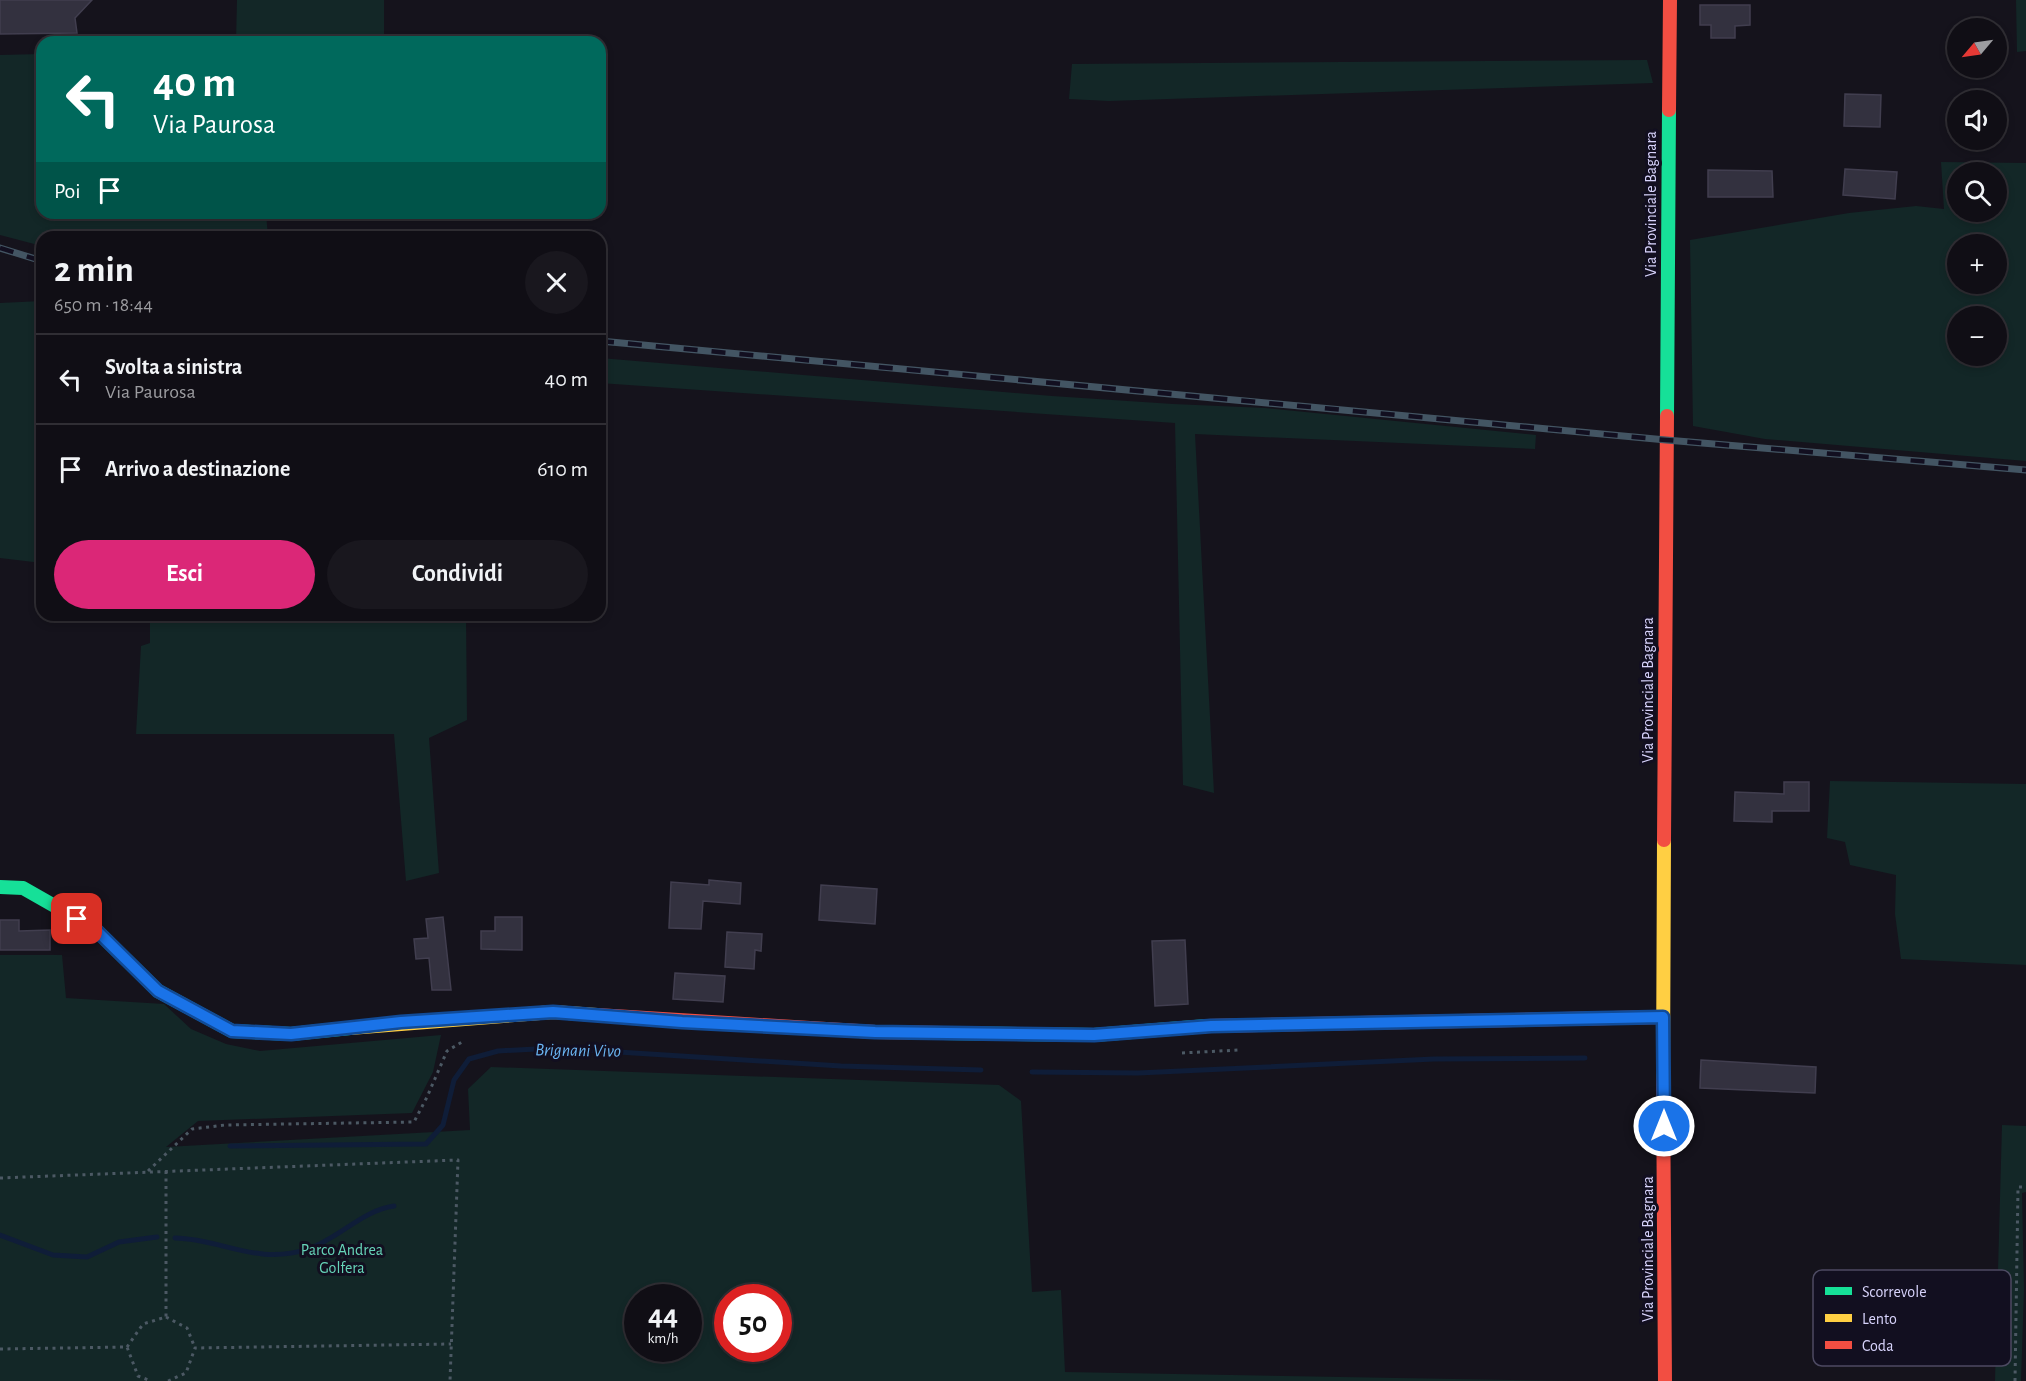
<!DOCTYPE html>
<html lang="it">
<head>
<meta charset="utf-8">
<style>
  :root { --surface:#100e15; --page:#19171e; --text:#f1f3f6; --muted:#9c9ca0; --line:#302e34; --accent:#db2777 }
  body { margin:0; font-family:"Alegreya Sans",sans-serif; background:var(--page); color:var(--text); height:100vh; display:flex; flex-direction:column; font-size:22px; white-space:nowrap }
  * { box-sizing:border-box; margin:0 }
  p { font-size:20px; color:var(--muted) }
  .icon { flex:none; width:33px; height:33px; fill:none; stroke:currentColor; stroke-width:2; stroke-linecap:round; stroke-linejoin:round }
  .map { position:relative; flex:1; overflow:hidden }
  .panel { position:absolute; left:36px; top:231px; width:570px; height:390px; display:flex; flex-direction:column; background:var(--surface); border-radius:18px; box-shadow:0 3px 9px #0003,0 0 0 2px var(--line) }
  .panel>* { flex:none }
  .banner { position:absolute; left:36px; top:36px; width:570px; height:183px; border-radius:18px; box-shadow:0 3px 9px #0003,0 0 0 2px var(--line); background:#00695c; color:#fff; overflow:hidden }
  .needle { width:39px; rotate:241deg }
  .tools { position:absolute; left:1947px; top:18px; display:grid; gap:12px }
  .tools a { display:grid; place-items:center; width:60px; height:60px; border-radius:50%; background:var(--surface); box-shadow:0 3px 9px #0003,0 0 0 2px var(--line); font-size:30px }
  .speed { position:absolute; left:624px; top:1284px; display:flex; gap:12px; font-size:30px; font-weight:700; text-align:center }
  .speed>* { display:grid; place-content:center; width:78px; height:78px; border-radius:50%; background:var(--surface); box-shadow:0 3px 9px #0003,0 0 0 2px var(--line); line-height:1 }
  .speed small { font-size:15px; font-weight:400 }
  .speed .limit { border:9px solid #d22; background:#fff; color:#111 }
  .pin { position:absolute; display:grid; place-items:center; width:51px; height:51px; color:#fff; margin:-26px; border-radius:12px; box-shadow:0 3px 9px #0006 }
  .me { position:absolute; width:66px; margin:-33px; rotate:0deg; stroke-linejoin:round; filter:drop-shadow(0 0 4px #0008) }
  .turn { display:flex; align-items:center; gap:21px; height:126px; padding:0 18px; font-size:27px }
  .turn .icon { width:78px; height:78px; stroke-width:2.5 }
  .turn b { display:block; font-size:42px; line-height:51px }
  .then { display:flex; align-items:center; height:57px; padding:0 18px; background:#0003; gap:12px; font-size:22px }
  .round { display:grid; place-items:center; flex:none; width:63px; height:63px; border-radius:32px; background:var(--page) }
  .summary { display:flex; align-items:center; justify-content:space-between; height:102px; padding:0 18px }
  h1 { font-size:36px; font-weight:700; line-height:45px }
  .action { display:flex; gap:12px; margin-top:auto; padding:12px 18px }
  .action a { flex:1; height:69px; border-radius:36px; background:var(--accent); color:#fff; font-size:24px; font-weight:700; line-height:69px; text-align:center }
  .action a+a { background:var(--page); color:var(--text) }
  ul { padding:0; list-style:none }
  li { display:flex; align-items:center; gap:18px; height:90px; padding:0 18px; border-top:2px solid var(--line) }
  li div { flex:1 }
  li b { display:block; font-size:22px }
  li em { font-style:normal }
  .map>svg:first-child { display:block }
  .green { fill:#132727; fill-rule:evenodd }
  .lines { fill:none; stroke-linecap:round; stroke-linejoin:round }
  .stream { stroke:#0f1d38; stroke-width:5 }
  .building { fill:#33313f; stroke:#413e4f; stroke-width:1.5 }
  .path { stroke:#4c5964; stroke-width:3; stroke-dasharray:3 4.5; stroke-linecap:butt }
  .fast { stroke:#16e098; stroke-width:14 }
  .slow { stroke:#ffcf43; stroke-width:14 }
  .jam { stroke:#f24e42; stroke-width:14 }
  .rail-casing { stroke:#435563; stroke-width:7 }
  .rail { stroke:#120f20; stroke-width:4.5; stroke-dasharray:14; stroke-linecap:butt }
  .route-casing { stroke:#114b97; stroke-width:15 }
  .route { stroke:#1a73e8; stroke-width:10 }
  .labels { text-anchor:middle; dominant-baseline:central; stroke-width:6; stroke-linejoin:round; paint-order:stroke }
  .street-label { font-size:16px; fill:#d7d3fb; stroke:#120f20 }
  .park-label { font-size:16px; fill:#66d4b8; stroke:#120f20 }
  .water-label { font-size:18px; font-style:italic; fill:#6ab4f1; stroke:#120f20 }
  .key { fill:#120f20; stroke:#4d4a62; stroke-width:1.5 }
  .key-label { font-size:16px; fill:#d7d3fb }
</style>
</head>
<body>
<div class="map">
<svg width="2026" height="1381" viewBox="0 0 2026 1381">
  <rect width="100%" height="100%" fill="#15131c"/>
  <path class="green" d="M237 0H384V42H236Z
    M2016 0H2026V51L2017 52Z
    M42 54V213H266L268 237H42V246L0 235V55Z
    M1647 60 1653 83 1109 101 1069 99 1072 64Z
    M1941 162 2026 163V461L1765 439 1693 426 1690 240 1849 213 1916 206 1944 209ZM1996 172V212H1958V172ZM1958 244H1996V284H1958ZM1958 316H1996V356H1958Z
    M42 301V563L0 558V303Z
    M600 358 1052 396 1173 404 1265 408 1536 435 1535 449 1195 434 1214 793 1183 785 1175 423 600 383Z
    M150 615H466L467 720 429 738 439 873 406 881 394 734H136L141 646 150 643Z
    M1830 781 2026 784V965L1901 959 1895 914 1896 875 1850 865 1845 842 1827 838Z
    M0 955H62L66 998 164 1004 191 1029 226 1044 260 1051 441 1035 433 1072 412 1113 198 1121 166 1147 470 1130 468 1089 491 1067 999 1085 1021 1101 1032 1292 1061 1290 1065 1372 1573 1381H0ZM638 1298H688V1348H638ZM728 1298H778V1348H728Z
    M2002 1125 2026 1126V1192L2022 1193 2024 1289 2021 1381H1995Z"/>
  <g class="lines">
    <path class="stream" d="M1032 1072 1138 1073 1434 1059 1585 1058
      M230 1146 426 1144 443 1125 454 1080 469 1059 498 1051 555 1048 841 1066 981 1070
      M0 1235 53 1255 87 1257 119 1242 157 1237
      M175 1238C223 1239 257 1266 308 1249 338 1239 363 1210 394 1206"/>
  </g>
  <path class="building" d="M0 0H92L75 18 77 33 0 34Z
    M1700 5H1750V25L1735 26V38H1711V25H1700Z
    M1845 94 1881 95 1880 127 1844 126Z
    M1845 169 1897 172 1895 199 1843 195Z
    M1708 170 1772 171 1773 197H1708Z
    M1784 782H1809V811H1772V822L1734 821 1735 792 1784 794Z
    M709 880 741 883 740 904 703 901 701 929 669 928 671 882 709 885Z
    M821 885 877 889 875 924 819 920Z
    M443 917 451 990H432L429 958 416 959 414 939 428 938 426 919Z
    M495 917H522V950L481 949V931H495Z
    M0 920H19V931L50 930V950H0Z
    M727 932 762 934 761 951 755 950 754 969 725 967Z
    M1185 940 1188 1004 1155 1006 1152 941Z
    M675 973 725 976 723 1002 673 999Z
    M1701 1060 1816 1067 1815 1093 1700 1088Z"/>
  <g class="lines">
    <path class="path" d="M1182 1053 1239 1050
      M148 1171 192 1129 225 1125 414 1122 427 1097 447 1051 462 1042
      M0 1178 458 1160 450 1381
      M166 1317 187 1328 195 1348
      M127 1347 143 1324 166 1317V1171
      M0 1349 127 1347 138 1376 151 1381
      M168 1381 186 1373 195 1348 451 1344
      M2015 1381 2018 1187H2026"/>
    <path class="fast" d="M1667 416 1669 110
      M0 887 23 888 95 929 158 991 232 1031 291 1034 350 1028
      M943 1033 1094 1035 1207 1026"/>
    <path class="slow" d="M350 1028 553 1012 597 1015
      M1663 1078 1664 840"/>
    <path class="jam" d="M1669 110 1670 0
      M1664 840 1667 416
      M597 1015 875 1032 943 1033
      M1207 1026 1663 1017
      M1663 1078 1665 1381"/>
    <defs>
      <path id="rail" d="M0 248 42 261
        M600 341 1666 440 2026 470"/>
    </defs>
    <use href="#rail" class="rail-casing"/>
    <use href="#rail" class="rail"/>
  </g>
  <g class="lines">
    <defs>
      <path id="route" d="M77 919 95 929 158 991 232 1031 291 1034 401 1022 553 1012 682 1022 875 1032 1094 1035 1211 1026 1663 1017 1664 1126"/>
    </defs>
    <use href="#route" class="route-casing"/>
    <use href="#route" class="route"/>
  </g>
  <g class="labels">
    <g class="street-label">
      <text transform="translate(1651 204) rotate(-90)">Via Provinciale Bagnara</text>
      <text transform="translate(1648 690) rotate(-90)">Via Provinciale Bagnara</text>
      <text transform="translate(1648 1249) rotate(-90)">Via Provinciale Bagnara</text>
    </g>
    <g class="park-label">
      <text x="342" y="1250">Parco Andrea<tspan x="342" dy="18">Golfera</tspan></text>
    </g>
    <g class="water-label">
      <text transform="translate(578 1051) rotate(1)">Brignani Vivo</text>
    </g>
  </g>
  <rect x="1813" y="1270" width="198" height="96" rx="9" class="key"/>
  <rect x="1825" y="1287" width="27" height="8" fill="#16e098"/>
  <rect x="1825" y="1314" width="27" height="8" fill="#ffcf43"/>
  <rect x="1825" y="1341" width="27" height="8" fill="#f24e42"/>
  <g class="key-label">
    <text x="1862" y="1297">Scorrevole</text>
    <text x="1862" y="1324">Lento</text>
    <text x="1862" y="1351">Coda</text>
  </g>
</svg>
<div class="tools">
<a><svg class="needle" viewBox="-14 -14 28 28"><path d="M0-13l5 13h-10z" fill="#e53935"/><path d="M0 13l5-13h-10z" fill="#9c9ca0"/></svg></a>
<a><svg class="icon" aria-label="sound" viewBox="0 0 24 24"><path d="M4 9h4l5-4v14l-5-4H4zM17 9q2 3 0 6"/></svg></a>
<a><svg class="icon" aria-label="search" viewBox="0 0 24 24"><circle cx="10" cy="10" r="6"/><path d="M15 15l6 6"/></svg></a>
<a>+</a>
<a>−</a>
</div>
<div class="speed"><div>44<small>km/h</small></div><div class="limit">50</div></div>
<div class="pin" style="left:77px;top:919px;background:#d93025"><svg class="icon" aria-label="arrive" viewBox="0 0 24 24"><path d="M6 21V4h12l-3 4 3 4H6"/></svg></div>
<svg class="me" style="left:1664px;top:1126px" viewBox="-20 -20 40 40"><circle r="17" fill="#1a73e8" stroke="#fff" stroke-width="3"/><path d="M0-11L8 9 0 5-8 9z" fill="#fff"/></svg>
<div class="banner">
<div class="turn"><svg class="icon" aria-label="left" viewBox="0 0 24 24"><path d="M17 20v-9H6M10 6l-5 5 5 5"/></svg><div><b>40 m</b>Via Paurosa</div></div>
<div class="then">Poi<svg class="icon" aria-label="arrive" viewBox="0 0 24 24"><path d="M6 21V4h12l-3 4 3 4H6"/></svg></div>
</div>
<section class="panel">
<div class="summary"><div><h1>2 min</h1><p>650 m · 18:44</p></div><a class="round"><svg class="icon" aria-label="close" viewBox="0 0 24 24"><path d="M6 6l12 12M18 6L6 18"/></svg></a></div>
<ul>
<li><svg class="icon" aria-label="left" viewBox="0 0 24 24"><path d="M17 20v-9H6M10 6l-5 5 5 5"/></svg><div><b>Svolta a sinistra</b><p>Via Paurosa</p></div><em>40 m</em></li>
<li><svg class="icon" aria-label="arrive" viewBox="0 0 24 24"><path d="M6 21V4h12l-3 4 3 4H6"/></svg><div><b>Arrivo a destinazione</b></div><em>610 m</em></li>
</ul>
<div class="action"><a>Esci</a><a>Condividi</a></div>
</section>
</div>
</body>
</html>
